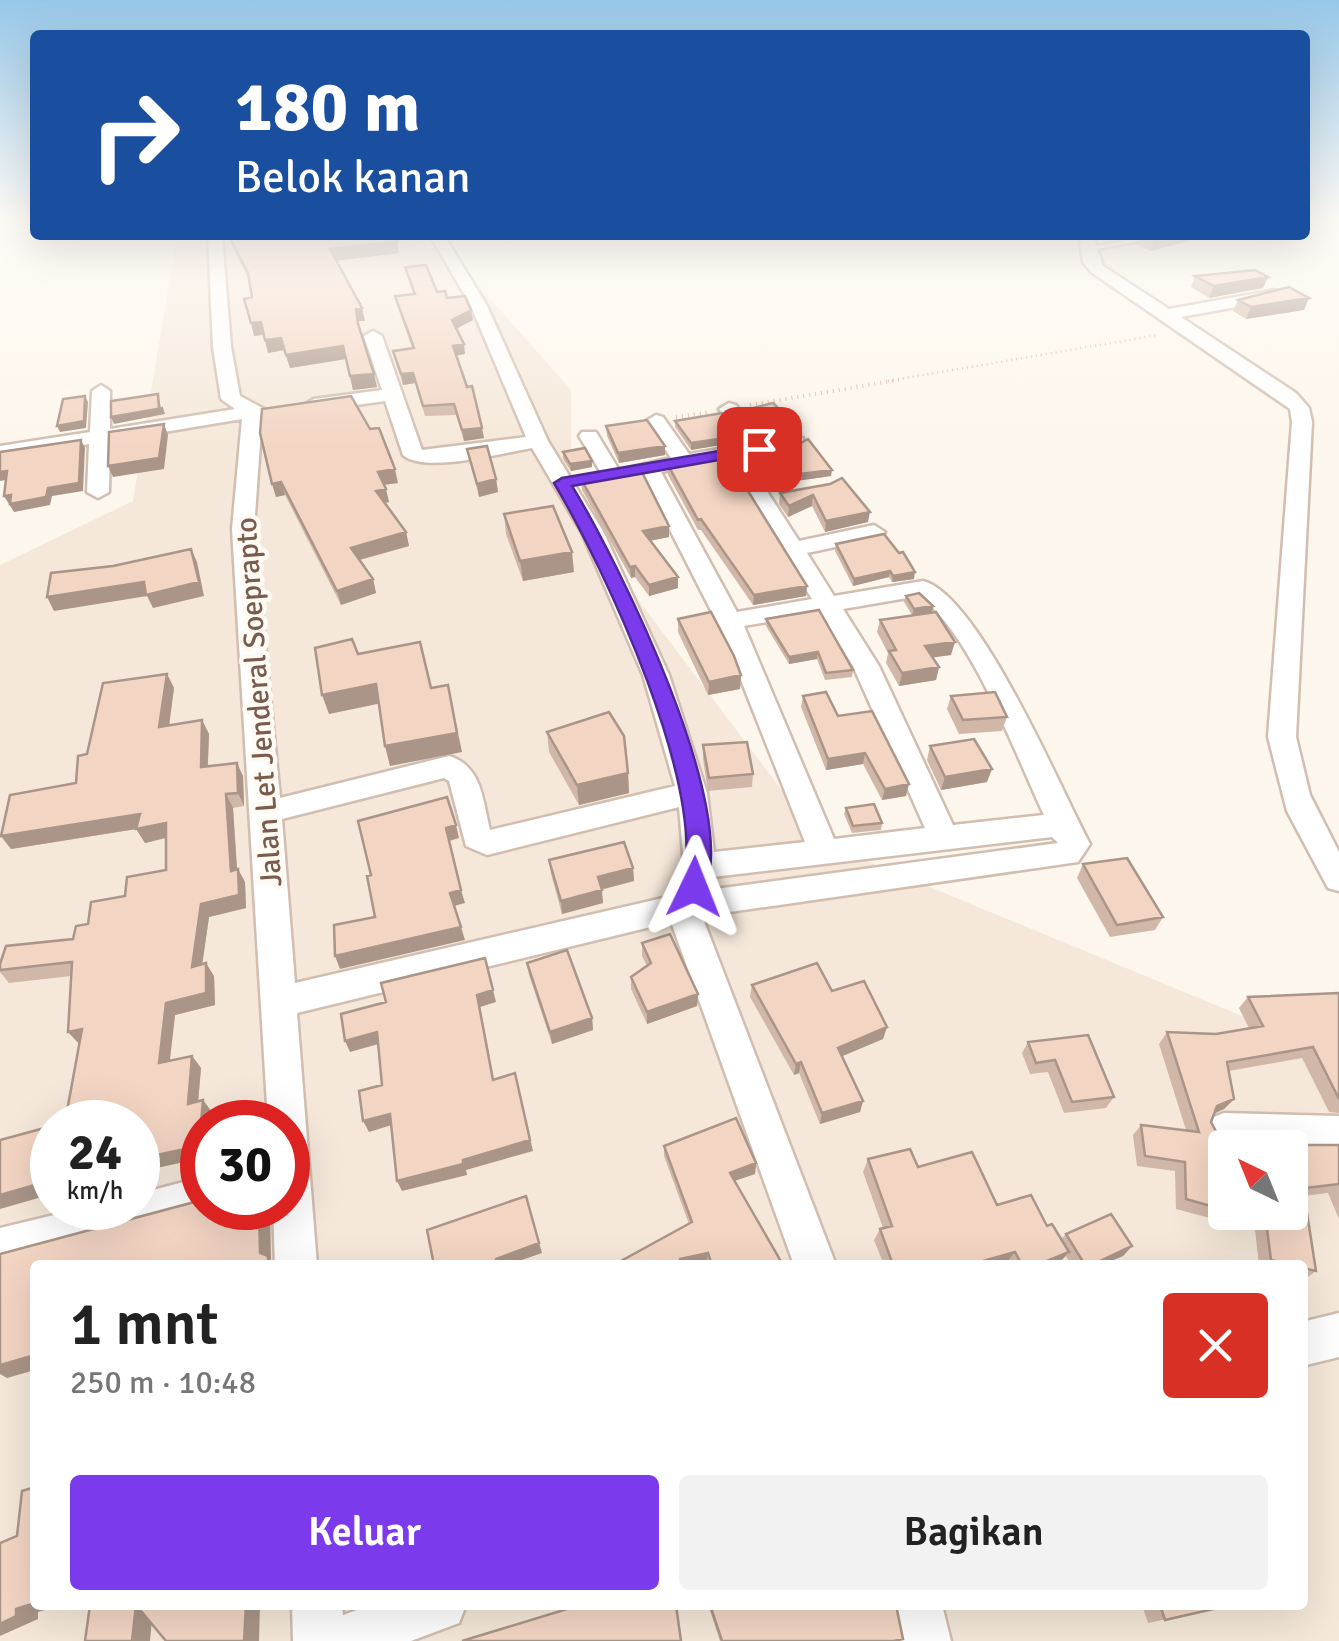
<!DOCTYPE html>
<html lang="id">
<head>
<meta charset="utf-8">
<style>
  :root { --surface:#fff; --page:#f2f2f2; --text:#222; --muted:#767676; --accent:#7c3aed }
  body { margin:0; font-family:Signika,sans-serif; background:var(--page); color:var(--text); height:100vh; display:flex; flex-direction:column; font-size:38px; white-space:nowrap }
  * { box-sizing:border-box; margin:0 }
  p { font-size:32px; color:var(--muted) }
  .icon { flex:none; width:55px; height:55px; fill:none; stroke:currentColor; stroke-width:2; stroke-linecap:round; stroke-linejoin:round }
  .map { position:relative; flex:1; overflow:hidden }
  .drawer { position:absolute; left:30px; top:1260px; width:1278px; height:350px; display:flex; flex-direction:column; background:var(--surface); border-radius:10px; box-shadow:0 10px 40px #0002 }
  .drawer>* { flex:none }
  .banner { position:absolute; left:30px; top:30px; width:1280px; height:210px; border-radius:10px; box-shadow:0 10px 40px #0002; background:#1a4fa0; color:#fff; overflow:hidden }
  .needle { width:65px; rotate:317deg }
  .controls { position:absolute; left:1208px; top:1130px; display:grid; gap:20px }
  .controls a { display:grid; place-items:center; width:100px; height:100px; border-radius:10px; background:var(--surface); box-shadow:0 10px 40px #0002; font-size:50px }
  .speed { position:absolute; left:30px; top:1100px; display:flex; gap:20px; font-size:50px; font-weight:700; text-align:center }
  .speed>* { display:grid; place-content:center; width:130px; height:130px; border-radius:50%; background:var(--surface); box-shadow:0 10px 40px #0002; line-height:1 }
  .speed small { font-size:25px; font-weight:400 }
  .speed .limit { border:15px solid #d22; background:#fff; color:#111 }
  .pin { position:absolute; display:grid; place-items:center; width:85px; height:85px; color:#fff; margin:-42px; border-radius:20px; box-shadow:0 5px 15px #0006 }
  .me { position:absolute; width:110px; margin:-55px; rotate:2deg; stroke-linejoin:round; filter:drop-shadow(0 0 8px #0008) }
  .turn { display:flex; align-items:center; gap:35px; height:210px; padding:0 40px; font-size:45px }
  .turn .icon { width:130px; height:130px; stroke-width:2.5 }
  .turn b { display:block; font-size:70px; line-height:85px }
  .round { display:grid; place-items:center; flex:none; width:105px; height:105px; border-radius:10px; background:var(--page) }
  .headline { display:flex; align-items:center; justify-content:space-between; height:170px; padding:0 40px }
  h1 { font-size:60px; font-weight:600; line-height:75px }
  .action { display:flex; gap:20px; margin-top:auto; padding:20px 40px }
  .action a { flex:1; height:115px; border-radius:10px; background:var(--accent); color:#fff; font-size:40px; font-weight:600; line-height:115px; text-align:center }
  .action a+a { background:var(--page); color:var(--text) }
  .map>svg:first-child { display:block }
  .residential { fill:#f5e8da; fill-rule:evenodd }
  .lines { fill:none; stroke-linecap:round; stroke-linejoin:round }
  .lane-casing { stroke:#d1beb0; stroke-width:5 }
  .street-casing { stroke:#d1beb0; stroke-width:5 }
  .path-far1 { stroke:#d9b8a5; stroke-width:2.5; stroke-dasharray:1 4; stroke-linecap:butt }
  .path { stroke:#d9b8a5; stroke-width:4; stroke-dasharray:1 5; stroke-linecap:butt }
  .lane { fill:#fff; fill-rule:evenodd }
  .street { fill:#fff; fill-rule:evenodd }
  .wall { fill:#d1b7a8 }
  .shaded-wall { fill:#aa9588 }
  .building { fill:#f3d5c3; stroke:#aa9588; stroke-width:2.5 }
  .route { fill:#7c3aed; stroke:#51269a; stroke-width:2.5 }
  .labels { text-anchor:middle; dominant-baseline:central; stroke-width:9; stroke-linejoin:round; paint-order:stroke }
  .street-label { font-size:30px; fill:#7a5c4d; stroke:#fffaf3 }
</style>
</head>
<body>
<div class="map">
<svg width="1339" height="1641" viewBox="0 0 1339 1641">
  <rect width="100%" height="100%" fill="#fdf6ec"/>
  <path class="residential" d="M177 235H372L450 253 571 390V511L821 842 1339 1056V1641H0V565L133 501ZM52 1122H138V1208H52ZM202 1122H288V1208H202ZM1225 1148H1290V1212H1225ZM35 1265H1302V1605H35Z"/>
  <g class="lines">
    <defs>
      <path id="lane" d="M1154 235H1171L1087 251 1083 249Z"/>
      <path id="street" d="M208 235H222L231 347 240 396 268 411 262 416 254 529 280 798 449 756C482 766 483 801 490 830L675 786 643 675 582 533 532 448C502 453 425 474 403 455L385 401 314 411 304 405 314 399 382 390 364 336 373 331 382 336 422 450 526 437 471 306 430 235H444L487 306 548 441 604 533 669 675 707 793 714 852 805 842 722 632 642 475 604 478 579 436 582 432H596L619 470 671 458 646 421 656 415 663 417 689 454 745 445 719 409 729 403 736 405 764 441 803 438V446L745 457 799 541 874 525 885 532 882 537 807 553 834 596 923 581C979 595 1061 790 1090 844L1078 862 702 916 836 1265H794L671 922 297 1013 317 1265H275L273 1208H288V1122H268L232 529 242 419 110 441 109 492 98 498 87 492 89 444 0 458V446L90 432 92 391 101 385 110 391V429L235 409 221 399 213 347ZM726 460 812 599 737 612 661 472ZM919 596C971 632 1016 756 1044 815L953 825 879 666 843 609ZM820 613 853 666 925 828 834 839 744 626ZM444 778 449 781 466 846 487 855 679 807 684 866 680 882 689 892 295 983 282 819ZM1052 837 1058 843 708 890 713 877Z
        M1079 235H1093L1103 266 1169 309 1275 290 1283 295 1275 300 1181 317 1296 393 1309 408 1312 422 1296 737 1310 795 1339 852V891L1328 888 1287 811 1268 737 1292 422 1290 409 1091 272 1083 262Z
        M1224 1113 1339 1116V1152L1290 1151V1148L1224 1149 1211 1144 1205 1131 1211 1118Z
        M202 1177V1208H217L216 1211 0 1270V1228L83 1208H138V1194Z
        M1339 1313V1357L1302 1366V1322Z
        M292 1605H342L343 1615 371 1605H466L459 1623 411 1641H293Z
        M892 1605H942L951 1641H899Z"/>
    </defs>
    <use href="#lane" class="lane-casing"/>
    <use href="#street" class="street-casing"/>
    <path class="path-far1" d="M888 381 1158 335"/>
    <path class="path" d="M750 405 903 379
      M676 417 709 412"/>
    <use href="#lane" class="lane"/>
    <use href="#street" class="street"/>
  </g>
  <path class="wall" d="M1117 235H1212L1150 251 1138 245 1141 236 1122 237Z
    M229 236 399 253 337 261 365 321H359L360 331 377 387 353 390 346 359 290 368 284 350 268 353 264 335 254 336 249 280 233 248Z
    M405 267 437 292 471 310 473 320 456 329 465 354 456 355 484 438 464 441 456 415 425 416 415 383 403 385 393 351 412 348 395 296 413 294Z
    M1195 276 1268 277 1263 288 1209 298 1191 287Z
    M1238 300 1304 310 1246 319 1233 311Z
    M749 409 796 426 795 432 766 438 748 415Z
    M675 421 738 442 691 450 675 427Z
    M606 426 665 455 619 463 607 436Z
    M260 433 398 483 384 485 389 502 385 503 406 532 409 546 360 560 373 579 376 593 341 605 285 495 276 497Z
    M797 445 831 476 768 485 751 460 752 453Z
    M467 449 496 479 498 492 479 497Z
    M563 452 592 467 571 471 563 459Z
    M668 465 807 586 806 596 753 605 701 530H698L668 475Z
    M581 479 669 537 650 541 678 577V588L649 596 635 577 631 578 582 490Z
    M830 484 868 522 825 532 812 506 788 517 779 504 780 493Z
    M504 514 574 572 523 581 506 534Z
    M836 544 914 579 892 582 889 577 853 586 835 551Z
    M906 596 933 606 932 613 912 615 904 602Z
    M678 619 741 675 740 689 708 695 678 632Z
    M766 619 853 670 852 677 825 680 817 659 789 664 766 626Z
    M880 620 951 655 932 657 939 667 936 680 899 686 886 663 888 653 877 632Z
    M167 674 174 688 169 726 202 720 209 734 208 766 243 776 244 806 233 808 237 869 245 882 246 908 209 917 202 964 214 976 215 1005 175 1015 170 1061 192 1056 201 1068 198 1101 212 1112 202 1122V1158L138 1172 66 1122 79 1044 71 976 9 983 0 972V964L73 939 88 924 125 896 166 870V838L145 843 137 829 11 849 1 836 76 783 87 754Z
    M803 696 838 716 906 796 882 800 863 764 826 770 801 707Z
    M951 696 1007 717 1002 731 959 734 947 709Z
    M547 732 628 773 629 793 579 805 549 752Z
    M703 745 753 774 752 787 708 791 703 759Z
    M930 746 987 782 941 790 927 760Z
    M846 808 882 823 881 830 852 833 844 814Z
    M549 860 633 868 634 881 601 890 603 903 562 914 551 874Z
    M1083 864 1163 917 1155 930 1110 937 1077 878Z
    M642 943 698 994 697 1006 647 1024 631 989V977L647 966 642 956Z
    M527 963 592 1018 593 1030 552 1044 529 975Z
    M752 985 832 991 887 1027 883 1039 843 1056 863 1101 860 1112 820 1124 799 1073 794 1075 750 997Z
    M1339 993V1113L1329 1112 1302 1058 1229 1071 1234 1099 1224 1109 1214 1114 1211 1122 1225 1148V1212H1290V1148H1271L1274 1145H1339V1219L1328 1193 1294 1197 1316 1271 1304 1280 1302 1279V1265H1259L1255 1230 1176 1209 1175 1171 1137 1166 1133 1135 1141 1125 1186 1130 1159 1044 1167 1032 1216 1034 1249 1028 1239 1008 1248 997Z
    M1028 1042 1114 1097 1106 1108 1064 1113 1048 1072 1030 1074 1022 1053Z
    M664 1146 756 1163 755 1174 734 1181 783 1265H708L707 1262 694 1265H621V1261L689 1224 664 1156Z
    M868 1159 918 1167 997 1205 1047 1226 1061 1239 1066 1234 1132 1246 1123 1256 1102 1265H1071L1066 1256 1059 1263 1055 1265H1007L1006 1263 999 1265H884L874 1240 880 1229 883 1228 863 1172Z
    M708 1605H896L895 1641H720Z
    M1142 1605H1231L1148 1623Z"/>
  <path class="shaded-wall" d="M1175 235H1212L1150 251 1154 241Z
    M397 241 399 253 333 261 330 249Z
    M1268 277 1263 288 1209 298 1214 286Z
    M1309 298 1304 310 1246 319 1251 307Z
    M362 308 365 321H359L360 337 356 309Z
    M471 310 473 320 454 330 452 320Z
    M261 322 265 334 254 336 251 323Z
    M281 338 284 350 268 353 265 340Z
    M464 344 465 354 454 356 453 346Z
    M343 346 346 359 290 368 286 355Z
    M413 373 415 383 403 385 401 374Z
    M374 374 377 387 353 390 350 376Z
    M158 394 161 408H163L165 414 114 424 111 417Z
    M85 396 88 402 86 428 60 432 57 426Z
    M164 424 168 435 164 469 113 477 108 466Z
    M796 426 795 432 766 438V431Z
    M482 428 484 438 464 441 462 430Z
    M739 436 738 442 691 450V443Z
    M81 440 85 448 83 491 52 496 50 505 14 512 4 496 48 488Z
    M665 446V455L619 463 618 453Z
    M592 461V467L571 471 570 464Z
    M395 469 398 483 381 485 378 472Z
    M832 470 831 476 768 485V478Z
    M7 471 11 479 0 481V472Z
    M496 479 498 492 479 497 477 484Z
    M281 482 285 495 276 497 272 484Z
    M386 489 389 502 379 504 376 491Z
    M813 495 812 506 788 517 789 506Z
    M870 512 868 522 825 532 826 521Z
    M669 526V537L643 542V531Z
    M406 532 409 546 355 561 351 548Z
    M191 549 197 562 204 596 153 608 147 596 54 611 47 597Z
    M572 552 574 572 523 581 520 561Z
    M635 566V577L631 578 630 567Z
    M890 571 889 577 853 586 854 579Z
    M915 572 914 579 892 582 893 576Z
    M678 577V588L649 596V585Z
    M373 579 376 593 341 605 337 591Z
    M807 586 806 596 753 605 754 595Z
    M933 606 932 613 912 615 914 609Z
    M955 642 951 655 922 659 925 646Z
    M818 652 817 659 789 664V657Z
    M939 667 936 680 899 686 902 673Z
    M167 674 174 688 167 741 159 727Z
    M741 675 740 689 708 695 709 682Z
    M376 684 382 703 329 714 322 695Z
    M448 685 462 752 390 766 385 746Z
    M202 720 209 734 207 781 201 767Z
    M865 753 863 764 826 770 828 759Z
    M237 763 243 776 244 806 238 793Z
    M992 769 987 782 941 790 945 777Z
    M628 773 629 793 579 805 577 785Z
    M909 784 906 796 882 800 885 789Z
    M226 794 233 808 238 884 231 871Z
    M140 814 166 823 173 836 145 843 136 829 142 828 11 849 1 836Z
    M456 825 459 838 449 841 446 828Z
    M633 868 634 881 599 890 598 877Z
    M238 869 245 882 246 908 209 917 200 980 192 967 201 904Z
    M461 890 465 903 454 906 450 893Z
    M602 890 603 903 562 914 561 901Z
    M461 927 465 940 340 969 335 956Z
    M206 963 214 976 215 1005 175 1015 168 1075 159 1063 166 1003Z
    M493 990 496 1002 480 1007 496 1091 477 995Z
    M698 994 697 1006 647 1024V1012Z
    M592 1018 593 1030 552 1044 550 1032Z
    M887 1027 883 1039 835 1059 838 1048Z
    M82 1029 79 1044 68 1032Z
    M377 1032 382 1043 350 1052 345 1041Z
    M192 1056 201 1068 197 1115 188 1104Z
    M801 1062 799 1073 794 1075 796 1064Z
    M515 1073 533 1151 466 1170 467 1175 402 1191 397 1181 463 1160Z
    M1234 1099 1224 1109 1208 1116 1217 1106Z
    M203 1100 212 1112 211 1122H202V1158L138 1172V1159Z
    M863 1101 860 1112 820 1124 822 1113Z
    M390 1114 395 1124 369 1132 363 1121Z
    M756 1163 755 1174 728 1183 730 1173Z
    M52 1180V1194L0 1209V1195Z
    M526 1196 542 1253 507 1265H497L496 1259Z
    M259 1208H270L271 1260 275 1265H268L260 1253Z
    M1132 1246 1123 1256 1102 1265H1092Z
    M1015 1252 1006 1263 999 1265H969Z
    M1069 1252 1059 1263 1055 1265H1037Z
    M708 1253 707 1262 694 1265H680V1259Z
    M35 1355V1370L7 1378 0 1374V1365Z
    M35 1603V1605H61L38 1612V1619L0 1636V1624L16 1609Z
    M136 1605 153 1608 150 1641H132Z
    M246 1605H260L259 1641H244Z"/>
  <path class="building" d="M235 235H393L397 241 330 249 362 308 356 309 358 324 374 374 350 376 343 346 286 355 281 338 265 340 261 322 251 323 244 299 252 297 248 273 229 236Z
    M1142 235H1175L1154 241Z
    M426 265 437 292 445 291 447 298 465 296 471 310 452 320 464 344 453 346 467 387 472 386 482 428 462 430 454 404 423 406 413 373 401 374 393 351 414 348 395 296 415 294 405 267Z
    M1255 270 1268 277 1214 286 1195 276Z
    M1289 287 1309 298 1251 307 1238 300Z
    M158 394 159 409 163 408 111 417V401Z
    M85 396 84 421 57 426 63 399Z
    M351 396 370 429 379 428 395 469 378 472 386 489 376 491 406 532 351 548 373 579 337 591 281 482 272 484 260 433 262 409Z
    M773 403 796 426 766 431 749 409Z
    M722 413 739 436 691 443 675 421Z
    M647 420 665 446 618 453 606 426Z
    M164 424 159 458 108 466 109 432Z
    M808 439 832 470 768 478 752 453 797 445Z
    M81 440 79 483 48 488 46 497 10 504 11 495 4 496 7 471 0 472V452Z
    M487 446 496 479 477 484 467 449Z
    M585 448 592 461 570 464 563 452Z
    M725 454 807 586 754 595 701 519 698 520 668 465Z
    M640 468 669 526 643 531 678 577 649 585 635 566 630 567 581 479Z
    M842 478 870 512 826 521 813 495 789 506 780 493 830 484Z
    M553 506 572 552 520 561 504 514Z
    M884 534 899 553 903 552 915 572 893 576 890 571 854 579 836 544Z
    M191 549 199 582 146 595 144 582 47 597 51 573 113 566Z
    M919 593 933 606 914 609 906 596Z
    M819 610 853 670 826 673 818 652 789 657 766 619Z
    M711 612 734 656 741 675 709 682 678 619Z
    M936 612 955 642 925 646 939 667 902 673 889 651 896 650 880 620Z
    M352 639 358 654 420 642 431 688 448 685 457 733 385 746 376 684 322 695 315 648Z
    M167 674 159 727 202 720 201 767 237 763 238 793 226 794 231 871 238 869 239 895 201 904 192 967 206 963V993L166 1003 159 1063 192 1056 188 1104 203 1100 199 1146 138 1159V1122H65L82 1029 68 1032 72 962 0 970V964L6 946 73 939 76 926 88 924 91 902 125 896 127 877 166 870V823L136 829 140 814 1 836 10 795 76 783 78 756 87 754 103 683Z
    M826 692 838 716 872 711 909 784 885 789 865 753 828 759 803 696Z
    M995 692 1007 717 963 720 951 696Z
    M609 712 624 736 628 773 577 785 547 732Z
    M974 739 992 769 945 777 930 746Z
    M747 742 753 774 709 778 703 745Z
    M447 797 456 825 446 828 461 890 450 893 461 927 335 956 334 925 375 917 367 876 371 875 358 821Z
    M874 804 882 823 853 826 846 808Z
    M624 842 633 868 598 877 602 890 561 901 549 860Z
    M1127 858 1163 917 1117 925 1083 864Z
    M670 934 698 994 647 1012 631 977 651 963 642 943Z
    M567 950 592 1018 550 1032 527 963Z
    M485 958 493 990 477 995 493 1080 515 1073 530 1140 463 1160V1164L397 1181 390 1114 363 1121 359 1091 382 1085 377 1032 345 1041 341 1014 386 1002 381 983Z
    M817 963 832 991 864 981 887 1027 838 1048 863 1101 822 1113 801 1062 796 1064 752 985Z
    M1339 993V1099L1313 1047 1227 1062 1234 1099 1217 1106 1211 1122 1219 1137 1238 1143V1148H1225V1210L1186 1199 1185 1162 1145 1156 1141 1125 1199 1132 1167 1032 1216 1034 1263 1026 1248 997Z
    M1088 1035 1114 1097 1072 1102 1055 1060 1036 1063 1028 1042Z
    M736 1118 756 1163 730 1173 783 1265H712L708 1253 680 1259 681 1265H623L621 1261 692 1222 664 1146Z
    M52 1126V1189H51L52 1180 0 1195V1140Z
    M1274 1145H1339V1184L1297 1189 1290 1176V1148H1275Z
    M910 1149 918 1167 972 1152 997 1205 1031 1195 1047 1226 1052 1224 1069 1252 1037 1265H1022L1015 1252 969 1265H893L880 1229 892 1226 868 1159Z
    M526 1196 539 1243 496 1259 497 1265H434L427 1230Z
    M1290 1196 1305 1200 1316 1271 1302 1268V1265H1290L1271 1260 1266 1221 1236 1212H1290Z
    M202 1200V1208H259L260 1253 268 1256V1265H35V1355L0 1365V1254Z
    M1111 1214 1132 1246 1092 1265H1085L1066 1234Z
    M35 1487V1603L16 1609V1616L0 1624V1543L17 1536 22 1491Z
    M90 1605H246L244 1641H166L136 1605 132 1641H85Z
    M580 1605H676L681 1641H462Z
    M710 1605H896L903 1639 894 1641H722Z
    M1160 1605H1231L1165 1620Z"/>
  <linearGradient id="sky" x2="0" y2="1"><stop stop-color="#97c7e8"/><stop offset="0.49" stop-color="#fefbf6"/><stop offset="1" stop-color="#fefbf6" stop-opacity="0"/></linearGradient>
  <rect width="1339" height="448" fill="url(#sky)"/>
  <path class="route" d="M759 444 764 445V452L572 486C617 559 744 814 703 894H686L682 887C709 790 605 569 554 483L562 478Z"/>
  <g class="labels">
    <g class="street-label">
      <text transform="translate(259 702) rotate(-94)">Jalan Let Jenderal Soeprapto</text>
    </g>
  </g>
</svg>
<div class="controls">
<a><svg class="needle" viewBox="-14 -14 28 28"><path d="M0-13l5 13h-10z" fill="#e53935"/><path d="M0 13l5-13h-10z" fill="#767676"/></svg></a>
</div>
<div class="speed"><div>24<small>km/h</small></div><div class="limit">30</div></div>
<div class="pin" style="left:759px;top:449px;background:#d93025"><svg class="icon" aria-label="arrive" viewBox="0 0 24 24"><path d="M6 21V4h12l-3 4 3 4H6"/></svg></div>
<svg class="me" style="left:694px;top:887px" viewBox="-20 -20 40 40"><path d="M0-17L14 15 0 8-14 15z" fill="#7c3aed" stroke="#fff" stroke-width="4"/></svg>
<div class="banner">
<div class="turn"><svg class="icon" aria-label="right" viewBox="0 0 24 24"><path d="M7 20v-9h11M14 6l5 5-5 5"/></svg><div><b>180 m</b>Belok kanan</div></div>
</div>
<section class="drawer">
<div class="headline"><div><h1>1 mnt</h1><p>250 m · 10:48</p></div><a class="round" style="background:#d93025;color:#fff"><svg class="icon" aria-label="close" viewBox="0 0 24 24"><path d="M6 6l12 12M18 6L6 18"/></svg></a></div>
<div class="action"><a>Keluar</a><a>Bagikan</a></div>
</section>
</div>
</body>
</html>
